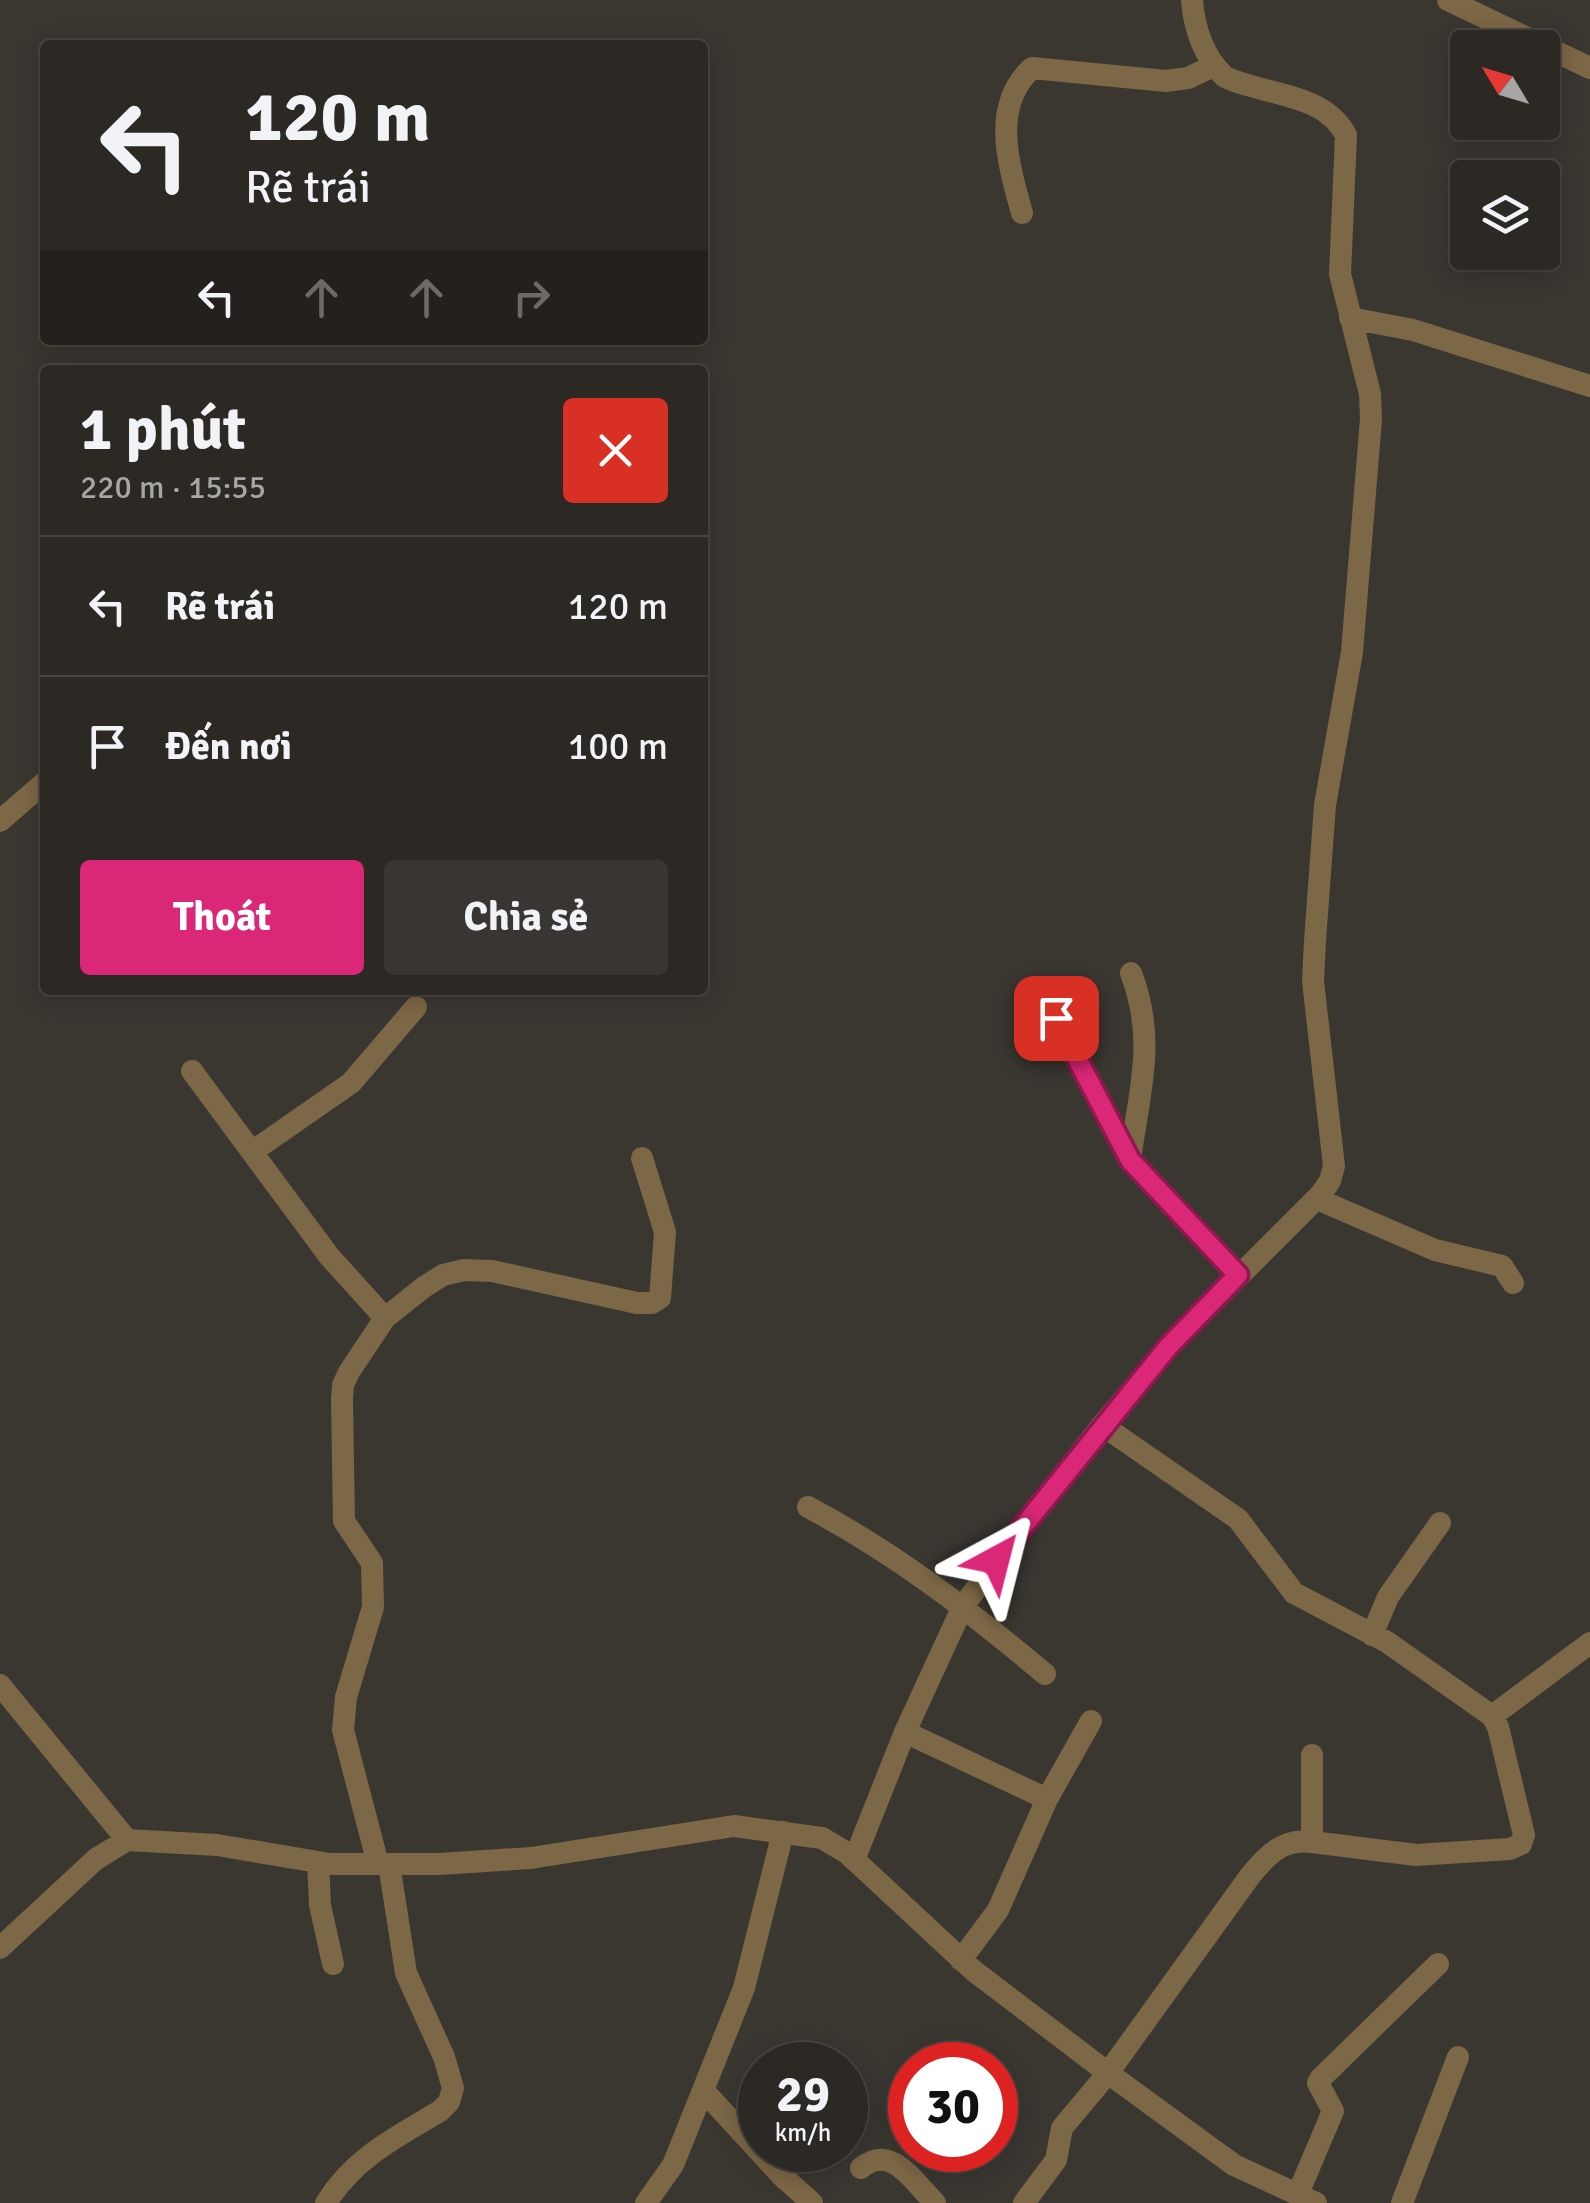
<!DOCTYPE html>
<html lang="vi">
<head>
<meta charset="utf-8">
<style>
  :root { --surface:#2c2925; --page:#383532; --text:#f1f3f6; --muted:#a6a6a7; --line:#484542; --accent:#db2777 }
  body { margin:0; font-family:Signika,sans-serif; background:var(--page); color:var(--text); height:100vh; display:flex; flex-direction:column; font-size:38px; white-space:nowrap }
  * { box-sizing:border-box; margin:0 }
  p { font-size:32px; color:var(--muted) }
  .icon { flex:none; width:55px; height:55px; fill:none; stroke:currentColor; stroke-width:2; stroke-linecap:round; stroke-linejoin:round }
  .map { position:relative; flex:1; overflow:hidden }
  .details { position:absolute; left:40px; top:365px; width:668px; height:630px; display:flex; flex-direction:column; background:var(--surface); border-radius:10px; box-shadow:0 5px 25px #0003,0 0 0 2px var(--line) }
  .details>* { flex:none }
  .guide { position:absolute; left:40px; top:40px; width:668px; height:305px; border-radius:10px; box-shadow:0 5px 25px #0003,0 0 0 2px var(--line); background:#2c2925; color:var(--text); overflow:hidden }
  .needle { width:65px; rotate:308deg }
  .controls { position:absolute; left:1450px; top:30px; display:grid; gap:20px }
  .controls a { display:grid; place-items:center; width:110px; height:110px; border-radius:10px; background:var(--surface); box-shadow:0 5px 25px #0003,0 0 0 2px var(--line); font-size:50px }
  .speed { position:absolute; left:738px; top:2042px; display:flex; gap:20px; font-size:50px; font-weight:700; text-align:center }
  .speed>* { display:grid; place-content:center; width:130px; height:130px; border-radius:50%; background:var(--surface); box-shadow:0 5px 25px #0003,0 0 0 2px var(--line); line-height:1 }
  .speed small { font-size:25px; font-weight:400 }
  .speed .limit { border:15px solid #d22; background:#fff; color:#111 }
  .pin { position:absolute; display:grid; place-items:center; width:85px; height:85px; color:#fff; margin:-42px; border-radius:20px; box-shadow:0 5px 15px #0006 }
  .me { position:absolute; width:110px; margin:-55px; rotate:38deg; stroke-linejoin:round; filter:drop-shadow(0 0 8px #0008) }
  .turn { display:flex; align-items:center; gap:35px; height:210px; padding:0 40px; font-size:45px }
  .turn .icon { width:130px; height:130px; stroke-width:2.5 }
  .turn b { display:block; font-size:70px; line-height:85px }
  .lanes { display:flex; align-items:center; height:95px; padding:0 40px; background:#0003; justify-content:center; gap:50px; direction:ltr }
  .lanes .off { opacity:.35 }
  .round { display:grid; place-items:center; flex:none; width:105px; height:105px; border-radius:10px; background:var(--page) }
  .summary { display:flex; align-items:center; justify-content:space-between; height:170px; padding:0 40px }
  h1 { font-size:60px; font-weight:700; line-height:75px }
  .cta { display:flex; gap:20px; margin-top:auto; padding:20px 40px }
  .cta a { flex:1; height:115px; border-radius:10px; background:var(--accent); color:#fff; font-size:40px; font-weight:700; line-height:115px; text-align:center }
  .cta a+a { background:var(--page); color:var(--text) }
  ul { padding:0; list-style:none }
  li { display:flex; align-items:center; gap:30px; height:140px; padding:0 40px; border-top:2px solid var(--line) }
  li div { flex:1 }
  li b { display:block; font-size:38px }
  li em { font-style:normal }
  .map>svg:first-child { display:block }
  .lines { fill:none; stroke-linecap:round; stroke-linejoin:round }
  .street { stroke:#7c6746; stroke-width:22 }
  .route-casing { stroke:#8e194d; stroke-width:25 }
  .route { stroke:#db2777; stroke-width:18 }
</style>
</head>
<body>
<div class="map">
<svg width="1590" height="2203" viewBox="0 0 1590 2203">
  <rect width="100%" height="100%" fill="#3a3731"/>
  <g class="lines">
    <path class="street" d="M1448 0 1590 68
      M1022 213C1009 166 990 106 1032 68L1166 81 1188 78 1213 66
      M1350 318 1413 330 1590 386
      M0 821 45 782
      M1056 1018 1130 1160 1238 1275
      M192 1071 329 1256 385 1318
      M253 1151 351 1083 416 1007
      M1130 1160C1139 1091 1157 1042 1131 973
      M1317 1199 1435 1250 1502 1266 1513 1283
      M1102 1425 1238 1519 1294 1593 1387 1642 1492 1716 1498 1727 1524 1835 1521 1844 1510 1849 1416 1855 1312 1842V1755
      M808 1507C895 1553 970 1611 1045 1674
      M1372 1635 1388 1597 1440 1523
      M0 1685 127 1840
      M1492 1716 1590 1643
      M905 1732 1047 1799
      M854 1860 905 1732 963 1606 1102 1425 1168 1347 1321 1194 1330 1181 1334 1166 1313 981 1315 941 1325 805 1352 652 1371 419 1370 394 1340 274 1346 135C1323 92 1266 96 1225 77 1204 58 1194 28 1192 0
      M318 1862 320 1905 333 1964
      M378 1864 343 1730 346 1697 373 1607 372 1563 344 1521 342 1400 343 1385 349 1372 385 1318 424 1287 443 1275 464 1270 492 1271 637 1303H652L660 1298 665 1232 642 1158
      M0 1948 96 1859 127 1840 217 1845 330 1864H439L531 1858 734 1826 822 1838 847 1853 974 1971 1108 2073 1234 2165 1316 2203
      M961 1960 998 1910 1047 1799 1091 1721
      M703 2090 781 2175 812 2203
      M861 2168C891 2143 913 2181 935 2203
      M1297 2196 1333 2111 1318 2083 1321 2078 1438 1964
      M326 2203C354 2158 396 2137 440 2111L449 2102 453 2088 444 2057 406 1973 389 1864
      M646 2203 673 2165 744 1988 783 1832
      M1024 2203 1056 2160 1062 2128 1108 2073 1250 1876C1267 1855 1283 1838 1312 1842
      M1402 2203 1458 2057"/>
  </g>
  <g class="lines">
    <defs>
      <path id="route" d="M996 1560 1168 1347 1238 1275 1130 1160 1056 1018"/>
    </defs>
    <use href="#route" class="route-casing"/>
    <use href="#route" class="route"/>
  </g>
</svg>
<div class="controls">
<a><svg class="needle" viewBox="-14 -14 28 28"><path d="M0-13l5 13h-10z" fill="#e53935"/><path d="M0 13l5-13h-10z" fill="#a6a6a7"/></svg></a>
<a><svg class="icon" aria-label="layers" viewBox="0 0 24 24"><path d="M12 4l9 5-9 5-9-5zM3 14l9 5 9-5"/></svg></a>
</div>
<div class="speed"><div>29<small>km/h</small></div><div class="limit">30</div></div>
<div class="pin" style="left:1056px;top:1018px;background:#d93025"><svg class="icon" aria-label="arrive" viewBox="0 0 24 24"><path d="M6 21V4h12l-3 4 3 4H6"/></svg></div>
<svg class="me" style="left:996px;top:1560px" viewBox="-20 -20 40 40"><path d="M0-17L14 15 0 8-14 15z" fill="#db2777" stroke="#fff" stroke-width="4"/></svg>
<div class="guide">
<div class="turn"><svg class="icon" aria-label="left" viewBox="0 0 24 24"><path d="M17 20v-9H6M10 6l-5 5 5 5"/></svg><div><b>120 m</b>Rẽ trái</div></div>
<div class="lanes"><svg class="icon" aria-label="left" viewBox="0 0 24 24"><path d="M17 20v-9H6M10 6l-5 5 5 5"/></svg><svg class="icon off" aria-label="ahead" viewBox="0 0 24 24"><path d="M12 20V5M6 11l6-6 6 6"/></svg><svg class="icon off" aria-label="ahead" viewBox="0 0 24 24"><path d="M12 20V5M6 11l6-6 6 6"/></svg><svg class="icon off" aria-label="right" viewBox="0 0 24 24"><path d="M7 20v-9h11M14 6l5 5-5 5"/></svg></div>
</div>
<section class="details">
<div class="summary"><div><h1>1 phút</h1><p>220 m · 15:55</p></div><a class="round" style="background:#d93025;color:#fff"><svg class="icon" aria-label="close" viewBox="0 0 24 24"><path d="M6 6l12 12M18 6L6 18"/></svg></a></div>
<ul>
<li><svg class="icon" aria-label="left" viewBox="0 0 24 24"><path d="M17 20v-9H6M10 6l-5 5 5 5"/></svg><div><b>Rẽ trái</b></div><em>120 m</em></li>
<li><svg class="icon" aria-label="arrive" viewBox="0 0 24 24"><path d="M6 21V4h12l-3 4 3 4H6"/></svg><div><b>Đến nơi</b></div><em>100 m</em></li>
</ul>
<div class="cta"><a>Thoát</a><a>Chia sẻ</a></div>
</section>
</div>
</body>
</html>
